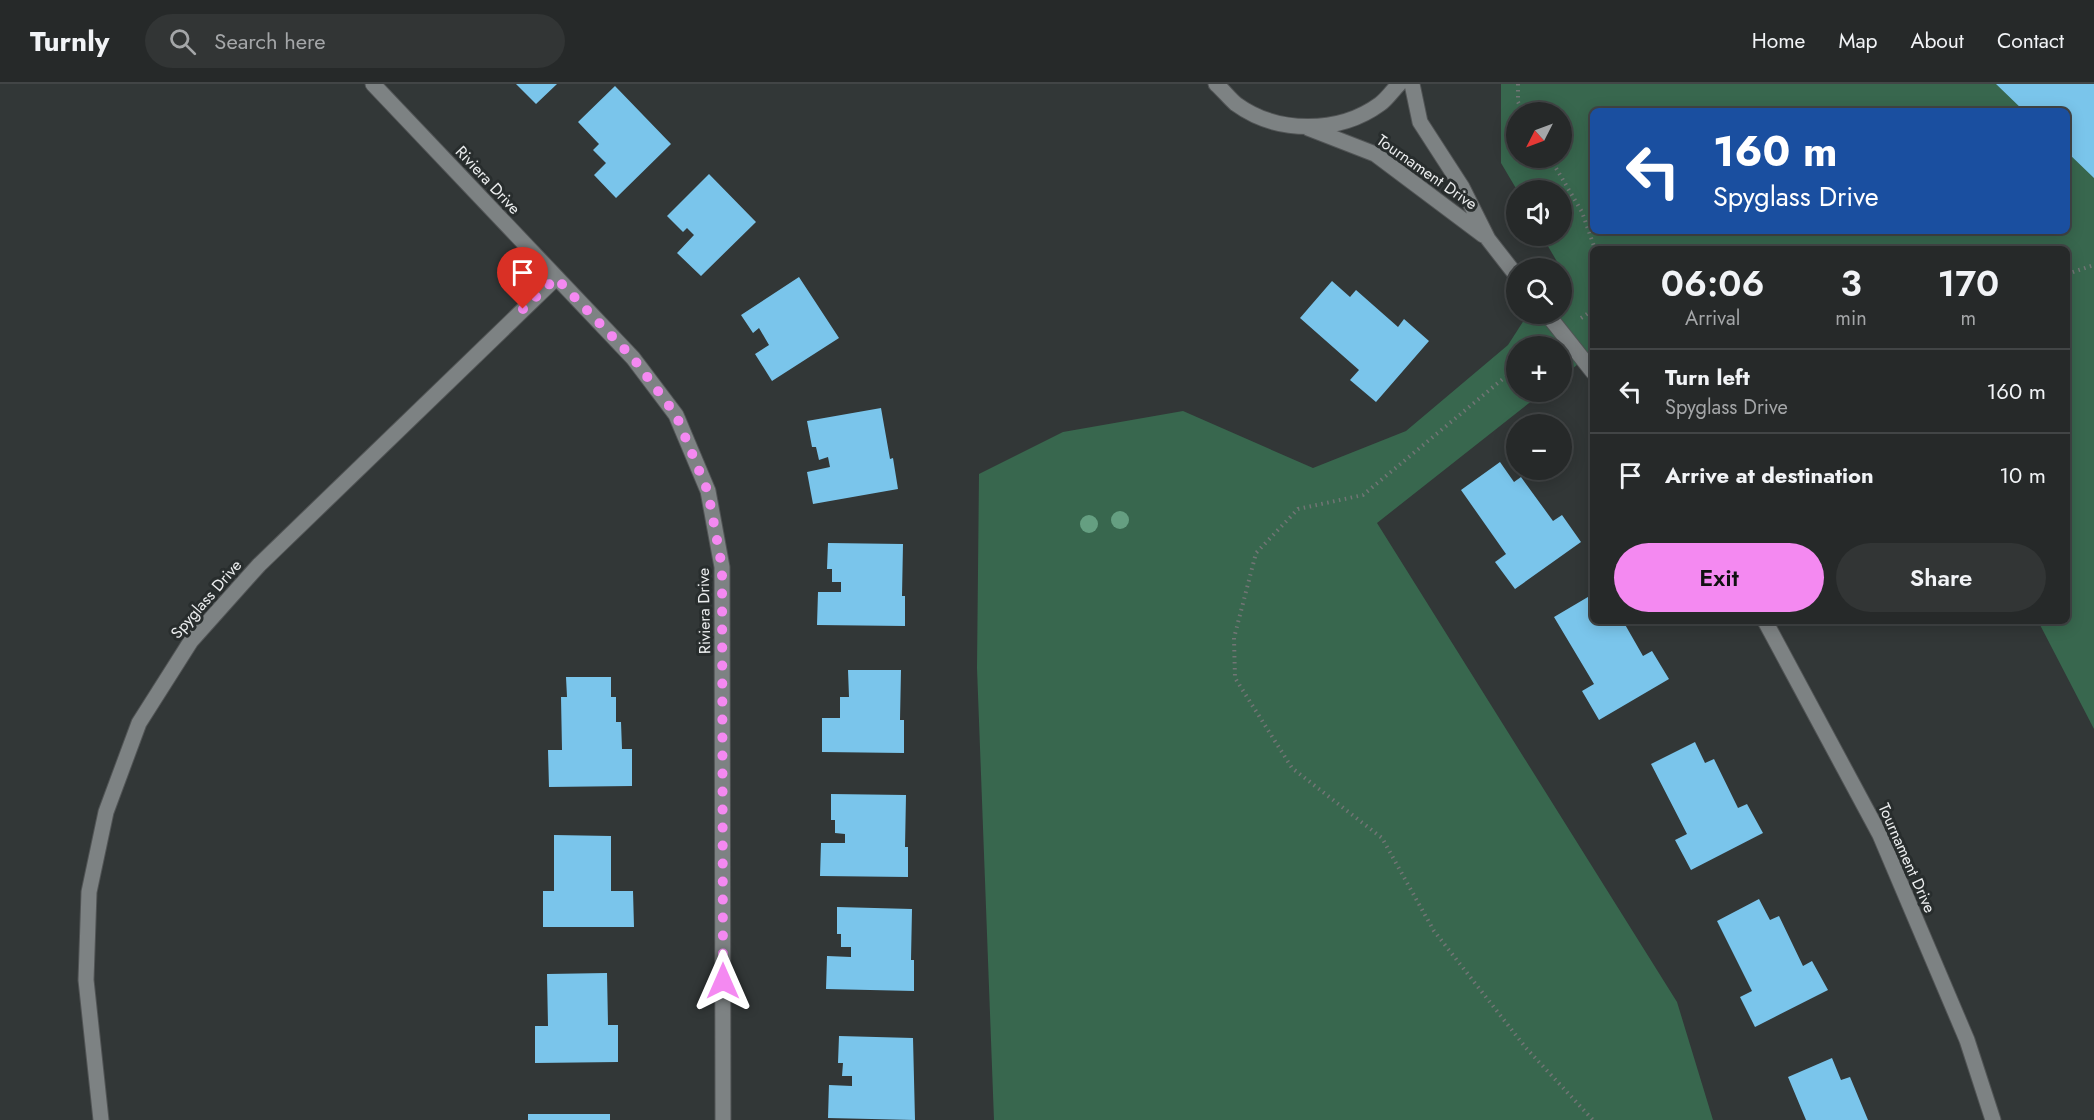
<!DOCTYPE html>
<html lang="en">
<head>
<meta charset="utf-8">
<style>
  :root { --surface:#262929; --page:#323535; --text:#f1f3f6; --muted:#a4a6a8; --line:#424546; --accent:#f489f1 }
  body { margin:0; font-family:Jost,sans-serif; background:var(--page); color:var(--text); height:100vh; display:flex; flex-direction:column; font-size:22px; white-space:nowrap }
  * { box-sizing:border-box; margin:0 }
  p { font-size:20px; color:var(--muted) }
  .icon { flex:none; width:33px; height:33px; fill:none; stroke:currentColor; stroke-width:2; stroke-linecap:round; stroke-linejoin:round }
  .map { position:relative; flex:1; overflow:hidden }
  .panel { position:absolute; left:1590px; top:162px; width:480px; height:378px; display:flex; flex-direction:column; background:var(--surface); border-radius:9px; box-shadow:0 3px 15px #0003,0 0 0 2px var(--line) }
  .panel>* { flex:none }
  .hud { position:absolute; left:1590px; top:24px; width:480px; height:126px; border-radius:9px; box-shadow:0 3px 15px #0003,0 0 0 2px var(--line); background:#1a4fa0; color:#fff; overflow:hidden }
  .needle { width:39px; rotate:228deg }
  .controls { position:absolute; left:1506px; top:18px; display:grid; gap:12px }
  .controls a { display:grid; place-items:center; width:66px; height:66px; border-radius:50%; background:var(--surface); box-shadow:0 3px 15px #0003,0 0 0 2px var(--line); font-size:30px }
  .pin { position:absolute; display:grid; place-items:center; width:51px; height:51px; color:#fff; margin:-62px -26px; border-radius:50% 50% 50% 0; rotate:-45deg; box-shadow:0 0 6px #0007 }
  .pin .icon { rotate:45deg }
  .me { position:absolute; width:66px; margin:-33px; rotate:0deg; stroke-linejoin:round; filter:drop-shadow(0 0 4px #0008) }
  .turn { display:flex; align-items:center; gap:21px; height:126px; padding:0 24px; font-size:27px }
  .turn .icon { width:78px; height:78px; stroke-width:2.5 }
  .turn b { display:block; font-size:42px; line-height:51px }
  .eta { display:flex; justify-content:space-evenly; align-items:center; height:102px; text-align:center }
  .eta b { font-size:36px; font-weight:600; line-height:42px }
  .cta { display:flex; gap:12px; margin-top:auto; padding:12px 24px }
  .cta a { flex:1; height:69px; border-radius:36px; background:var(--accent); color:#111; font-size:24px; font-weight:600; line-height:69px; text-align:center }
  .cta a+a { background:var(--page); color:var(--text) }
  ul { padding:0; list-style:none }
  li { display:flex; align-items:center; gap:18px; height:84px; padding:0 24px; border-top:2px solid var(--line) }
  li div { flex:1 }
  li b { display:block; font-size:22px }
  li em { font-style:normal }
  header { display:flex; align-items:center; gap:36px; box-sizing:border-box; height:84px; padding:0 30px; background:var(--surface); border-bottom:2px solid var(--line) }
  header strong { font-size:28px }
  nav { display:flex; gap:33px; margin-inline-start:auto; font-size:21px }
  .search { width:420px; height:54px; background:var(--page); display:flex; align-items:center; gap:15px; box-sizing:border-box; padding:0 21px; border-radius:33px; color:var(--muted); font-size:22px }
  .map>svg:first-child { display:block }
  .green { fill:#38674e; fill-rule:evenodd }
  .building { fill:#7ac5eb }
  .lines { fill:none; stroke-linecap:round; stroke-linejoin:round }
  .minor-casing { stroke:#515455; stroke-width:17 }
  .path { stroke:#717575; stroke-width:4; stroke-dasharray:1.5 4.5; stroke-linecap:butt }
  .minor { stroke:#7d8283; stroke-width:15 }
  .tree { fill:#659f81 }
  .route { stroke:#f489f1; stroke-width:10; stroke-dasharray:0 18 }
  .labels { text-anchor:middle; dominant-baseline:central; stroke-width:6; stroke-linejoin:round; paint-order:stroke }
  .street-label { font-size:16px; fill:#eceeef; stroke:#282d2d }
</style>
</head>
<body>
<header>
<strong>Turnly</strong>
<div class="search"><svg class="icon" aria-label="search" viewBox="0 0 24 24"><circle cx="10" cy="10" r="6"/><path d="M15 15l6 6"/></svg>Search here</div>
<nav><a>Home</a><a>Map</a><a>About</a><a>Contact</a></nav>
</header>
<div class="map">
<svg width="2094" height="1036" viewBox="0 0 2094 1036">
  <rect width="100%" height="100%" fill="#323737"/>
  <path class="green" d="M1501 0H2094V645L2038 537H2067V165H1593V268L1562 293V262H1516V308H1543L1377 439 1677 918 1713 1036H994L977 584 979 390 1063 348 1183 327 1313 384 1406 347 1508 261 1528 230H1562V184H1557L1559 181 1542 152H1562V106H1517L1501 79ZM1593 27H2067V147H1593ZM1516 28H1562V74H1516Z"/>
  <path class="building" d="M516 0H557L536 20Z
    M1996 0H2094V94L2067 68V27H2024Z
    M615 2 671 60 616 114 594 91 606 79 593 66 599 60 578 38Z
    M709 90 756 138 701 192 677 169 694 151 687 144 683 148 667 132Z
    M799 193 839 254 772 297 755 270 769 261 759 244 753 249 741 231Z
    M1332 197 1350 213 1356 206 1398 243 1404 235 1429 257 1376 318 1350 296 1359 286 1300 234Z
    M881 324 890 375 893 374 898 405 813 420 807 388 830 383 828 373 819 376 816 363H812L807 337Z
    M1500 378 1514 398 1521 393 1553 437 1562 431 1581 458 1515 505 1495 478 1506 470 1461 406Z
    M828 459 903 460 902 512H905V542L817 541 818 508H841V498H832V485H827Z
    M1593 510V537H1623L1643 572 1652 567 1669 595 1599 636 1582 607 1594 600 1554 533Z
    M848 586H901L900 636H904V669L822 668V634H840V613H849Z
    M566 593H611V613H616V638H621L622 665H632V702L549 703 548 666H562L561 613H567Z
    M1695 658 1705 679 1714 675 1738 724 1747 720 1763 749 1691 786 1675 756 1687 750 1651 680Z
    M831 710 906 711 905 763H908V793L820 792 821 759H845V750L835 749V736H831Z
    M554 751 611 752V807H633L634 843H543V807H554Z
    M1759 815 1770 836 1779 832 1803 882 1812 877 1828 906 1755 943 1740 913 1752 907 1717 837Z
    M837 823 912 825 911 876H914V907L826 905 827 872 851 873V863H841V850H837Z
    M607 889 608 941H618V978L535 979V942H548L547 890Z
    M839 952 913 954 915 1036 828 1034 829 1001 852 1002V992H842L843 979H838Z
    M1832 974 1841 996 1850 993 1868 1036H1806L1788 993Z
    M528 1030H610V1036H528Z"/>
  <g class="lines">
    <defs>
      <path id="minor" d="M373 0 633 274 676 331 708 407 722 483 723 1036
        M1216 0C1223 6 1229 14 1236 20 1277 50 1339 50 1380 20 1387 15 1393 6 1399 0
        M1412 0 1420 38 1462 103 1488 155 1516 191
        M1308 44 1375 70 1483 151
        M1547 230 1593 288
        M1765 537 1880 751 1967 956 1993 1036
        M101 1036 86 896 89 808 106 728 139 639 191 557 259 481 556 194"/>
    </defs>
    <use href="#minor" class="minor-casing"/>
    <path class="path" d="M1518 0V18L1524 28
      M1550 74 1582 128 1595 165
      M2067 190 2094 181
      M1581 234 1593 226
      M1516 284 1363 411 1298 425 1256 469 1234 554 1235 594 1292 684 1382 754 1434 847 1526 964 1593 1036"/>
    <use href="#minor" class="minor"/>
  </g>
  <g class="tree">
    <circle cx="1120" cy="436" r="9"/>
    <circle cx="1089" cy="440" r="9"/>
  </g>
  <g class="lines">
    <path class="route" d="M523 225 556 194 633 274 676 331 708 408 722 483 723 897"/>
  </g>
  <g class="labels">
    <g class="street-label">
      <text transform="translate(1427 88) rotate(35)">Tournament Drive</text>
      <text transform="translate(488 96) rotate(47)">Riviera Drive</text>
      <text transform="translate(206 515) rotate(-49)">Spyglass Drive</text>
      <text transform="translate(704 527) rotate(-91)">Riviera Drive</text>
      <text transform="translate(1907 774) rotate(66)">Tournament Drive</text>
    </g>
  </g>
</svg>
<div class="controls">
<a><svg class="needle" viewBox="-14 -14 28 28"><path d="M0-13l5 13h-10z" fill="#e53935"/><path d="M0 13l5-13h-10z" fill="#a4a6a8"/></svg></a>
<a><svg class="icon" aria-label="sound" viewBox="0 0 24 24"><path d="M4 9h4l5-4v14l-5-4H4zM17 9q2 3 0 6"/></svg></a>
<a><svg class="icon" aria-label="search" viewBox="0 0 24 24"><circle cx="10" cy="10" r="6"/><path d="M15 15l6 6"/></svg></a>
<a>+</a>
<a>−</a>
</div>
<div class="pin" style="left:523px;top:225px;background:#d93025"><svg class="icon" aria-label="arrive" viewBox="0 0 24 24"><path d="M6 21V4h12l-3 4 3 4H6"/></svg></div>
<svg class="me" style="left:723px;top:897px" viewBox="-20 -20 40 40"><path d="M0-17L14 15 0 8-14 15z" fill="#f489f1" stroke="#fff" stroke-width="4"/></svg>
<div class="hud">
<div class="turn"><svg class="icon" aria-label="left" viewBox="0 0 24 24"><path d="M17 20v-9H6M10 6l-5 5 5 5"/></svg><div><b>160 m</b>Spyglass Drive</div></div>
</div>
<section class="panel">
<div class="eta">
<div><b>06:06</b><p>Arrival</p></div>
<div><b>3</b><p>min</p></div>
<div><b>170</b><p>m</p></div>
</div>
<ul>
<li><svg class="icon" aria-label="left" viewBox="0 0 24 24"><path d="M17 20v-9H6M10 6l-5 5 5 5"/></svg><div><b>Turn left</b><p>Spyglass Drive</p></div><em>160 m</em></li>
<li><svg class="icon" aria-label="arrive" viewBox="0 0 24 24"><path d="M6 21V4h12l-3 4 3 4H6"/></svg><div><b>Arrive at destination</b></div><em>10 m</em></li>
</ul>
<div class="cta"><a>Exit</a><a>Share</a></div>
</section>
</div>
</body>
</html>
